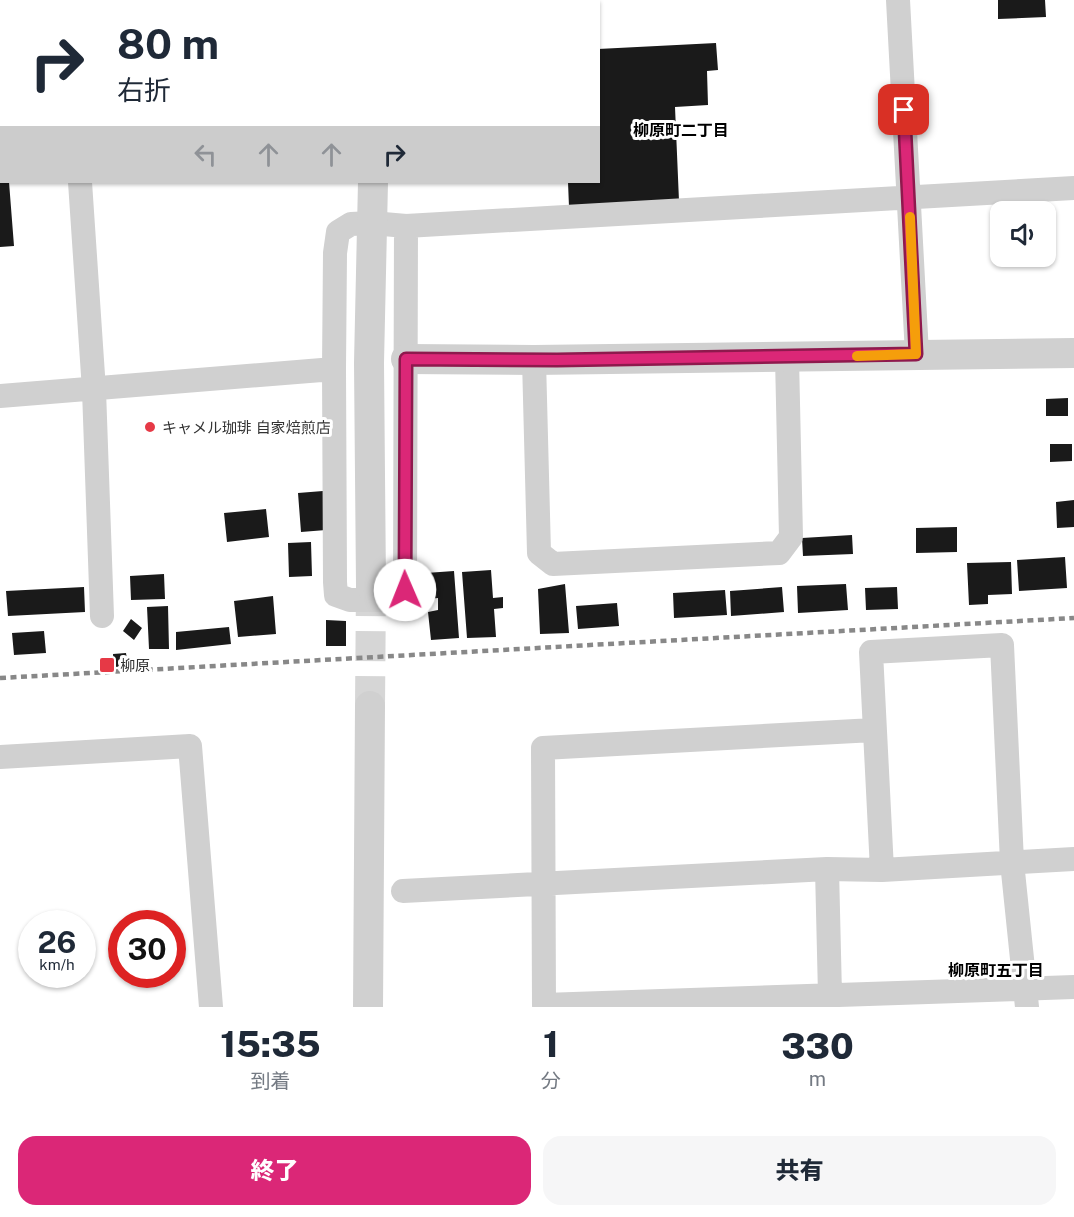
<!DOCTYPE html>
<html lang="ja">
<head>
<meta charset="utf-8">
<style>
  :root { --surface:#fff; --page:#f6f6f7; --text:#1f2937; --muted:#747a83; --accent:#db2777 }
  body { margin:0; font-family:"Public Sans","Noto Sans JP",sans-serif; background:var(--page); color:var(--text); height:100vh; display:flex; flex-direction:column; font-size:22px; white-space:nowrap }
  * { box-sizing:border-box; margin:0 }
  p { font-size:20px; color:var(--muted) }
  .icon { flex:none; width:33px; height:33px; fill:none; stroke:currentColor; stroke-width:2; stroke-linecap:round; stroke-linejoin:round }
  .map { position:relative; height:1007px; overflow:hidden }
  .side { display:flex; flex-direction:column; background:var(--surface); flex:1 }
  .side>* { flex:none }
  .hud { position:absolute; left:0px; top:0px; width:600px; height:183px; box-shadow:0 2px 4px #0004; background:#fff; color:var(--text); overflow:hidden }
  .tools { position:absolute; left:990px; top:201px; display:grid; gap:12px }
  .tools a { display:grid; place-items:center; width:66px; height:66px; border-radius:12px; background:var(--surface); box-shadow:0 2px 4px #0004; font-size:30px }
  .speed { position:absolute; left:18px; top:910px; display:flex; gap:12px; font-size:30px; font-weight:700; text-align:center }
  .speed>* { display:grid; place-content:center; width:78px; height:78px; border-radius:50%; background:var(--surface); box-shadow:0 2px 4px #0004; line-height:1 }
  .speed small { font-size:15px; font-weight:400 }
  .speed .limit { border:9px solid #d22; background:#fff; color:#111 }
  .pin { position:absolute; display:grid; place-items:center; width:51px; height:51px; color:#fff; margin:-26px; border-radius:12px; box-shadow:0 3px 9px #0006 }
  .me { position:absolute; width:66px; margin:-33px; rotate:359deg; stroke-linejoin:round; filter:drop-shadow(0 0 4px #0008) }
  .turn { display:flex; align-items:center; gap:21px; height:126px; padding:0 18px; font-size:27px }
  .turn .icon { width:78px; height:78px; stroke-width:2.5 }
  .turn b { display:block; font-size:42px; line-height:51px }
  .lanes { display:flex; align-items:center; height:57px; padding:0 18px; background:#0003; justify-content:center; gap:30px; direction:ltr }
  .lanes .off { opacity:.35 }
  .eta { display:flex; justify-content:space-evenly; align-items:center; height:102px; text-align:center }
  .eta b { font-size:36px; font-weight:800; line-height:42px }
  .button { display:flex; gap:12px; margin-top:auto; padding:12px 18px }
  .button a { flex:1; height:69px; border-radius:18px; background:var(--accent); color:#fff; font-size:24px; font-weight:800; line-height:69px; text-align:center }
  .button a+a { background:var(--page); color:var(--text) }
  .map>svg:first-child { display:block }
  .building { fill:#1a1a1a }
  .lines { fill:none; stroke-linecap:round; stroke-linejoin:round }
  .tertiary-tunnel { stroke:#d6d6d6; stroke-width:30; stroke-dasharray:30 15; stroke-linecap:butt }
  .minor { stroke:#d0d0d0; stroke-width:24 }
  .tertiary { stroke:#d0d0d0; stroke-width:30 }
  .rail { stroke:#888; stroke-width:4.5; stroke-dasharray:6 4.5; stroke-linecap:butt }
  .route-casing { stroke:#8e194d; stroke-width:15 }
  .route { stroke:#db2777; stroke-width:10 }
  .slow { stroke:#f59e0b; stroke-width:10 }
  .poi-dot { fill:#e63946; stroke:#fff; stroke-width:2 }
  .labels { text-anchor:middle; dominant-baseline:central; stroke-width:6; stroke-linejoin:round; paint-order:stroke }
  .poi-label { font-size:15px; fill:#333; stroke:#fff; text-anchor:start }
  .neighbourhood-label { font-size:16px; font-weight:bold; fill:#000; stroke:#fff }
</style>
</head>
<body>
<div class="map">
<svg width="1074" height="1007" viewBox="0 0 1074 1007">
  <rect width="100%" height="100%" fill="#fff"/>
  <path class="building" d="M998 0H1045L1046 17 998 19Z
    M716 43 718 70 707 71 708 105 675 107 679 201 569 207 568 182H598V49Z
    M0 182H9L14 246 0 247Z
    M1068 398V416H1046V399Z
    M1050 444H1072V461L1050 462Z
    M323 491 326 530 301 532 298 493Z
    M1074 500V527L1057 528 1056 502Z
    M266 509 269 537 227 542 224 513Z
    M957 527V552L916 553V528Z
    M852 535 853 554 803 556 802 538Z
    M311 542 312 576 289 577 288 543Z
    M1065 557 1067 588 1019 591 1017 560Z
    M1011 562 1012 594 988 595V604L969 605 967 563Z
    M491 570 493 598 503 597V608L494 609 496 637 467 638 462 572Z
    M454 571 459 638 431 640 428 612 438 610V598L428 599 426 573Z
    M164 574 165 599 131 600 130 576Z
    M565 584 569 633 540 634 538 589Z
    M846 584 848 610 798 613 797 586Z
    M84 587 85 612 8 616 6 591Z
    M782 587 784 612 731 616 730 591Z
    M897 587 898 609 866 610 865 588Z
    M725 590 727 615 674 618 673 593Z
    M273 596 276 634 238 637 234 601Z
    M617 603 619 626 578 629 576 606Z
    M168 606 169 649H149L147 607Z
    M131 619 142 628 134 640 123 631Z
    M326 620 346 621V646H326Z
    M229 627 231 644 176 650V632Z
    M44 631 46 653 14 655 12 633Z
    M126 653 128 666 114 667 113 654Z"/>
  <g class="lines">
    <path class="tertiary-tunnel" d="M370 706 371 586"/>
    <path class="minor" d="M68 0V2
      M898 0 917 354
      M80 182 94 390 102 616
      M406 226 405 590 394 600H350L336 595 335 582 334 369 335 253 338 232 351 224 372 223 406 226 1074 188
      M534 360 539 553 553 564 779 553 791 537 787 358
      M0 396 334 369
      M874 730 543 748 544 1005 1074 987
      M0 757 190 746 211 1007
      M827 869 830 995
      M882 870 871 652 1002 645 1012 862 1027 1007
      M403 891 827 869 882 870 1074 859"/>
    <path class="tertiary" d="M374 2V0
      M406 359 534 360 1074 353
      M371 586 369 363 373 182
      M368 1007 370 706"/>
    <path class="rail" d="M0 678 1074 618"/>
  </g>
  <g class="lines">
    <defs>
      <path id="route" d="M405 590 406 359 557 360 916 354 904 110"/>
    </defs>
    <use href="#route" class="route-casing"/>
    <use href="#route" class="route"/>
    <path class="slow" d="M857 356 916 354 910 217"/>
  </g>
  <g class="poi-dot">
    <circle cx="150" cy="427" r="6"/>
    <rect x="99" y="657" width="16" height="16" rx="3"/>
  </g>
  <g class="labels">
    <g class="poi-label">
      <text x="162" y="427">キャメル珈琲 自家焙煎店</text>
      <text x="120" y="665">柳原</text>
    </g>
    <g class="neighbourhood-label">
      <text x="681" y="130">柳原町二丁目</text>
      <text x="996" y="970">柳原町五丁目</text>
    </g>
  </g>
</svg>
<div class="tools">
<a><svg class="icon" aria-label="sound" viewBox="0 0 24 24"><path d="M4 9h4l5-4v14l-5-4H4zM17 9q2 3 0 6"/></svg></a>
</div>
<div class="speed"><div>26<small>km/h</small></div><div class="limit">30</div></div>
<div class="pin" style="left:904px;top:110px;background:#d93025"><svg class="icon" aria-label="arrive" viewBox="0 0 24 24"><path d="M6 21V4h12l-3 4 3 4H6"/></svg></div>
<svg class="me" style="left:405px;top:590px" viewBox="-20 -20 40 40"><circle r="19" fill="#fff"/><path d="M0-13L10 11 0 6-10 11z" fill="#db2777"/></svg>
<div class="hud">
<div class="turn"><svg class="icon" aria-label="right" viewBox="0 0 24 24"><path d="M7 20v-9h11M14 6l5 5-5 5"/></svg><div><b>80 m</b>右折</div></div>
<div class="lanes"><svg class="icon off" aria-label="left" viewBox="0 0 24 24"><path d="M17 20v-9H6M10 6l-5 5 5 5"/></svg><svg class="icon off" aria-label="ahead" viewBox="0 0 24 24"><path d="M12 20V5M6 11l6-6 6 6"/></svg><svg class="icon off" aria-label="ahead" viewBox="0 0 24 24"><path d="M12 20V5M6 11l6-6 6 6"/></svg><svg class="icon" aria-label="right" viewBox="0 0 24 24"><path d="M7 20v-9h11M14 6l5 5-5 5"/></svg></div>
</div>
</div>
<section class="side">
<div class="eta">
<div><b>15:35</b><p>到着</p></div>
<div><b>1</b><p>分</p></div>
<div><b>330</b><p>m</p></div>
</div>
<div class="button"><a>終了</a><a>共有</a></div>
</section>
</body>
</html>
